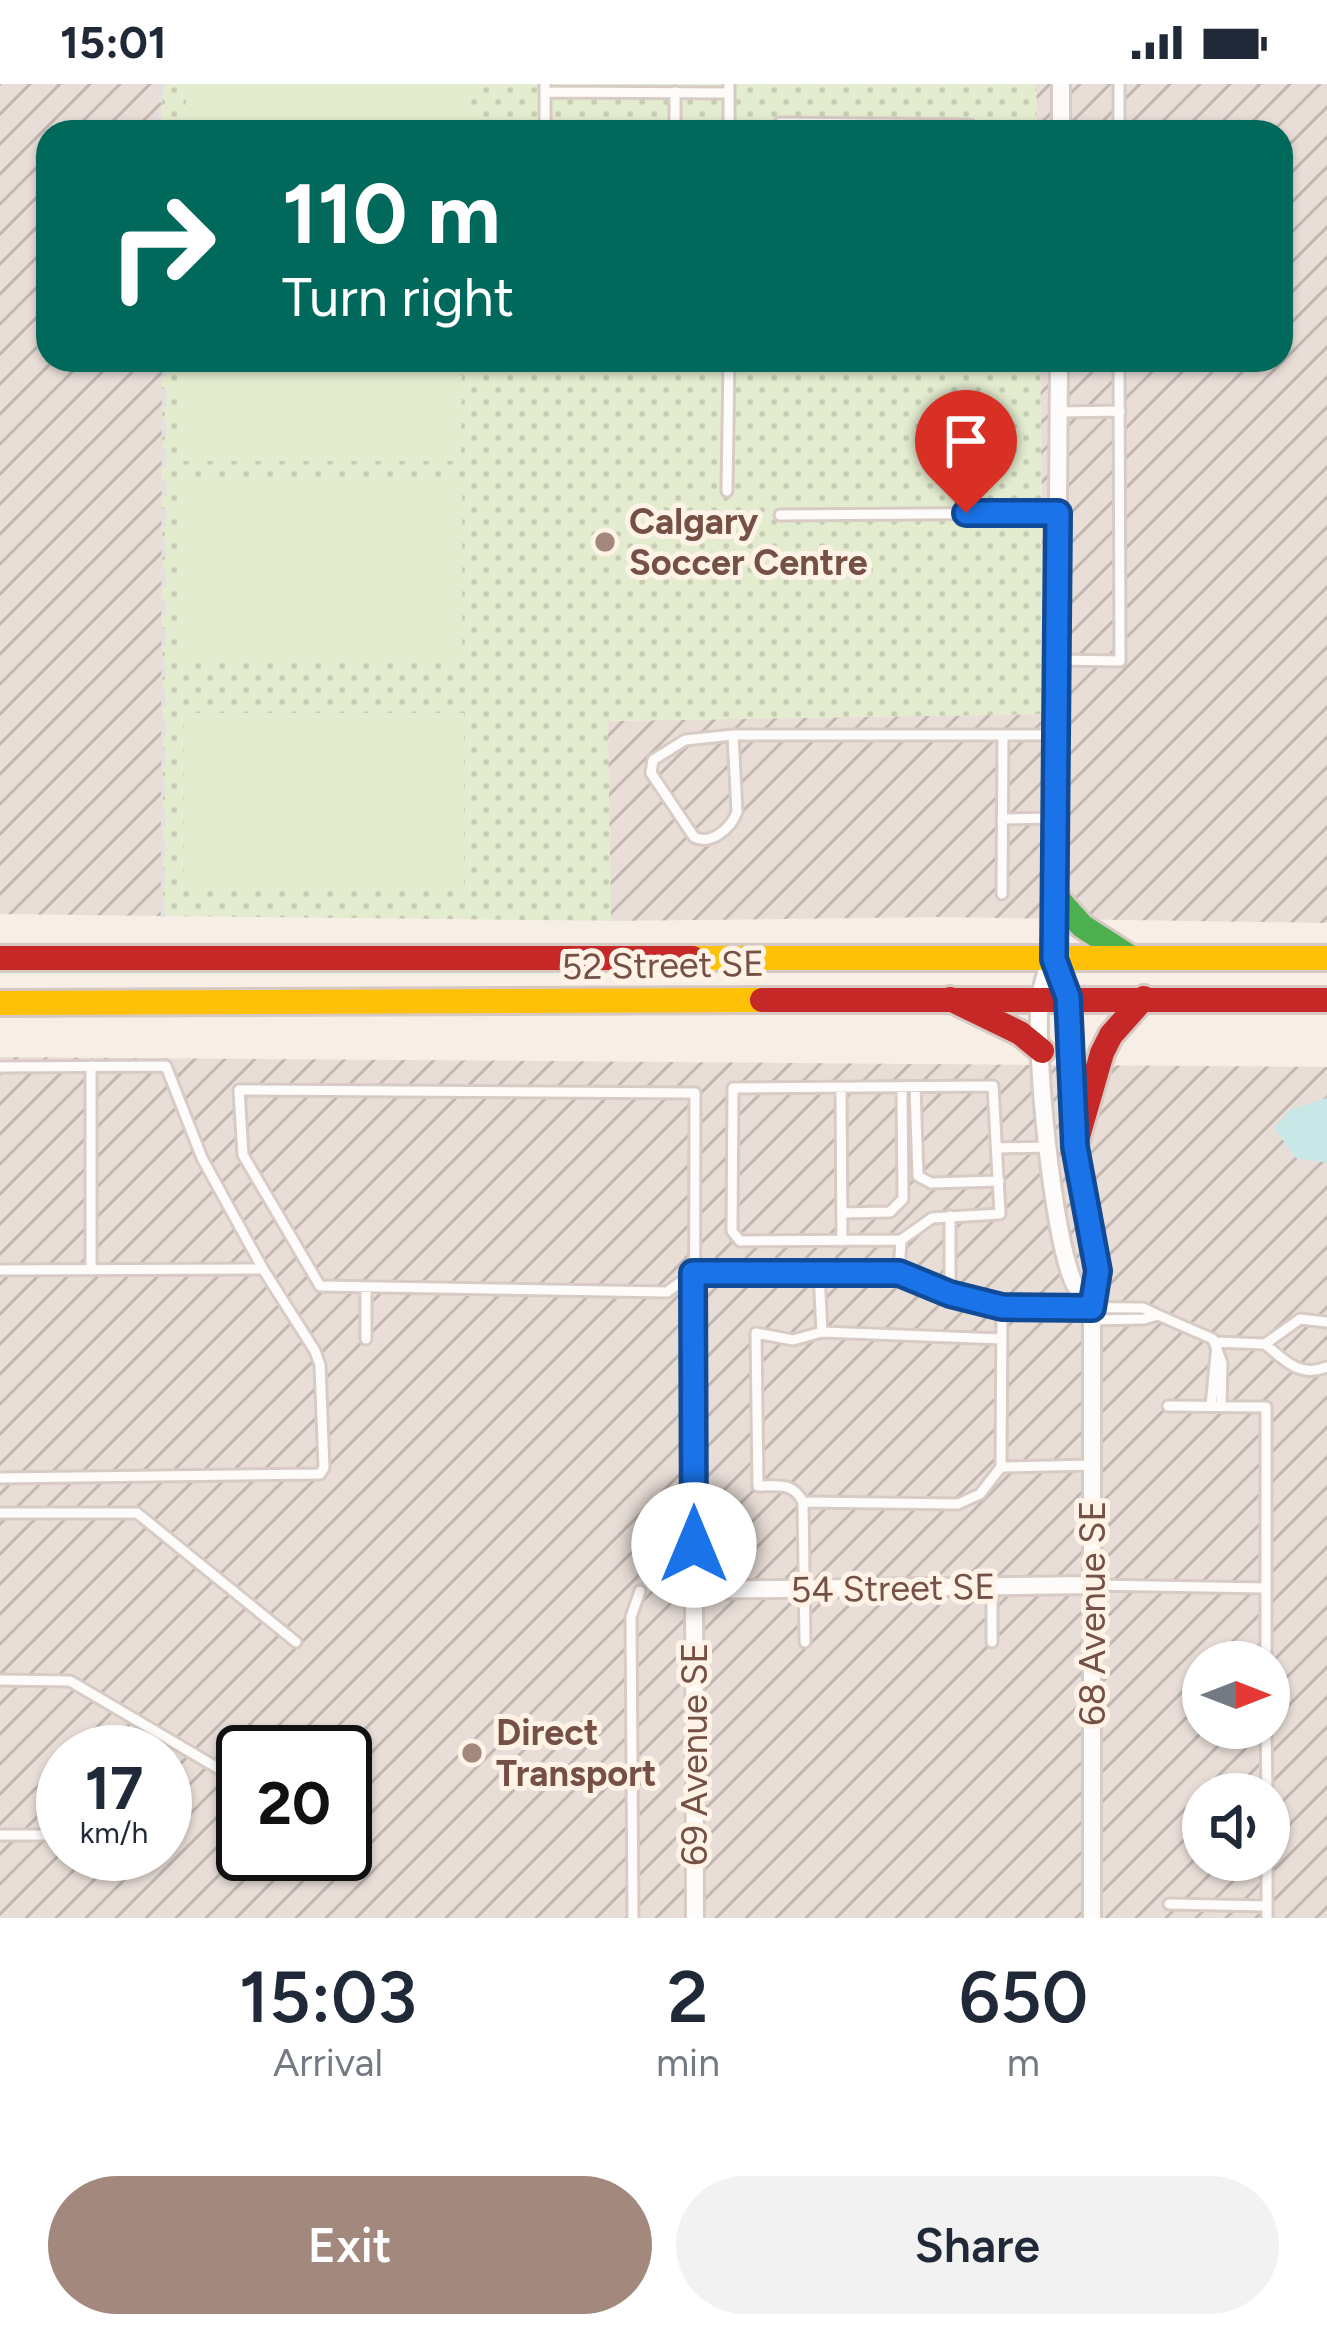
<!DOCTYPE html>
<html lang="en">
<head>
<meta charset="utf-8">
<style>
  :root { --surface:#fff; --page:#f2f2f3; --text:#1f2937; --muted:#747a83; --accent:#a2887d }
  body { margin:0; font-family:Figtree,sans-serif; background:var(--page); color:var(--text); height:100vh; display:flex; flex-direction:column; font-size:45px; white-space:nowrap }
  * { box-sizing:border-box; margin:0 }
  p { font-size:39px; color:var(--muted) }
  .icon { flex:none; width:66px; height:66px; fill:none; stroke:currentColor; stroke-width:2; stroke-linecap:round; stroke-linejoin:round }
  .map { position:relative; height:1834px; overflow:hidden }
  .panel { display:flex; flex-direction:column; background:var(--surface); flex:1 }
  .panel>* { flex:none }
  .guide { position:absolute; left:36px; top:36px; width:1257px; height:252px; border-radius:36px; box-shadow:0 3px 9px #0004; background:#00695c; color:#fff; overflow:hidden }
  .needle { width:78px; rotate:90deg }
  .controls { position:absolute; left:1182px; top:1557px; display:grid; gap:24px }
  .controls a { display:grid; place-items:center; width:108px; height:108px; border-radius:50%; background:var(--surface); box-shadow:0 3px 9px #0004; font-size:60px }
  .speed { position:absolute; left:36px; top:1641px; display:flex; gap:24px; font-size:60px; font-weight:700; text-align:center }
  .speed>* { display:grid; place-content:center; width:156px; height:156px; border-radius:50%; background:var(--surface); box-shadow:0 3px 9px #0004; line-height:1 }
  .speed small { font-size:30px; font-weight:400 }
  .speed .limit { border:6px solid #111; border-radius:18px; background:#fff; color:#111 }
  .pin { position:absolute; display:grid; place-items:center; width:102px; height:102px; color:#fff; margin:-123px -51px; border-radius:50% 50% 50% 0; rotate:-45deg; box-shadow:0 0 12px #0007 }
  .pin .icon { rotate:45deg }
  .me { position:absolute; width:132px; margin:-66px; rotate:0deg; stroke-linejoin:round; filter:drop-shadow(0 0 9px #0008) }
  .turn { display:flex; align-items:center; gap:42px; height:252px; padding:0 48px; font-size:54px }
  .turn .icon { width:156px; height:156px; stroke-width:2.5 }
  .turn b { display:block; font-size:84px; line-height:102px }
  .eta { display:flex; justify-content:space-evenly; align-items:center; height:204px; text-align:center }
  .eta b { font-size:72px; font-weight:600; line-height:84px }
  .primary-button { display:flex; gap:24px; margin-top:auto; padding:24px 48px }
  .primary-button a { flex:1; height:138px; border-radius:72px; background:var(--accent); color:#fff; font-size:48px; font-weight:600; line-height:138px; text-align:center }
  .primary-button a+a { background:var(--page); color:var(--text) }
  .status { display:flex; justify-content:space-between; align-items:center; height:84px; padding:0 60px; background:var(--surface); direction:ltr }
  .status svg { height:33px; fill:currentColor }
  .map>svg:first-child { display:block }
  .industrial { fill:url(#industrial-furrows); fill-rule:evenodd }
  .park { fill:url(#park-dots) }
  .pitch { fill:#e4eccf }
  .water { fill:#c7e8e7 }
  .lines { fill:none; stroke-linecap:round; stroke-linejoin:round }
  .lane-casing { stroke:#d8cbc4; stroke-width:15 }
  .street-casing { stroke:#d8cbc4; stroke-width:22 }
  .fast-casing { stroke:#d7c9c2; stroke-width:30 }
  .slow-casing { stroke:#d7c9c2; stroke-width:30 }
  .jam-casing { stroke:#d7c9c2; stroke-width:30 }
  .lane { stroke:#fefcfb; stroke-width:9 }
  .street { stroke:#fefcfb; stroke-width:16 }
  .fast { stroke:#4caf50; stroke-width:24 }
  .slow { stroke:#ffc107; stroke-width:24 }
  .jam { stroke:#c62828; stroke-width:24 }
  .rail { stroke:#e3e0e3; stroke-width:4.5; stroke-dasharray:18 12; stroke-linecap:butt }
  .route-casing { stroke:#114b97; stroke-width:30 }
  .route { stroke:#1a73e8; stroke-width:21 }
  .poi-dot { fill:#a2887d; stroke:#fff3e7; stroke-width:4.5 }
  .labels { text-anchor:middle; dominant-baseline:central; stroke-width:10; stroke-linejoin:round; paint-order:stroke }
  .poi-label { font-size:36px; font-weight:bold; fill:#755145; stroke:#fff3e7; text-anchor:start }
  .street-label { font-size:36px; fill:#755145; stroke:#fff3e7 }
</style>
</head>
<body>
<div class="status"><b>15:01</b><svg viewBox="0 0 49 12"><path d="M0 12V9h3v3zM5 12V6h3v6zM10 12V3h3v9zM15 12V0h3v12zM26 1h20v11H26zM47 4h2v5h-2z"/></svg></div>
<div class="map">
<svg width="1327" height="1834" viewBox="0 0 1327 1834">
  <defs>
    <pattern id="industrial-furrows" width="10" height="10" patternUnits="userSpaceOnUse" patternTransform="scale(3)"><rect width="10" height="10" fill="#e9ded7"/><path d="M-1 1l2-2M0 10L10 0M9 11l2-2" fill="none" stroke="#c1b6b0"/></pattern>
    <pattern id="park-dots" width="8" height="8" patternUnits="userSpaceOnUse" patternTransform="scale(3)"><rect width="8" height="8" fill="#e4eccf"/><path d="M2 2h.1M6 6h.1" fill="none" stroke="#c7ccb3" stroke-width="1.8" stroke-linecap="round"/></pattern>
  </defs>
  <rect width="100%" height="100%" fill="#f7eee6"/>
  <path class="industrial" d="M0 0H161V48H48V276H162L163 832 0 830Z
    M1036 0H1327V839L941 833 611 837 607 637 1044 630 1040 276H1281V48H1037Z
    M0 973 1327 983V1834H0ZM1203 1578H1269V1644H1203ZM63 1668H165V1770H63ZM243 1668H345V1770H243ZM1203 1710H1269V1776H1203Z"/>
  <path class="park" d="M161 0H1036L1037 48H161Z
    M162 276H1040L1044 630 608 637 611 837 163 832Z"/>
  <path class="pitch" d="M186 0H466V48H186Z
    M182 276H462L461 377H182Z
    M183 396H462V574L182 573Z
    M184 629H464V807L184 806Z"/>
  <path class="water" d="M1327 1014V1079L1296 1074 1274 1044 1290 1026Z"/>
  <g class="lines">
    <defs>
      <path id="lane" d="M1119 0V48
        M545 8 729 9
        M545 48V0
        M675 48V8
        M729 48V0
        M779 48 780 39 970 41V48
        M1059 328 1120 327
        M727 407 729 276
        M780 431 1058 429
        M1057 576 1120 577 1119 276
        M733 651 737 728C731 744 711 762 694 753L651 689 653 676 685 656 733 651H1058
        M1002 735 1057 734
        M1002 810 1003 651
        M0 983 166 982 202 1074 263 1185 0 1186
        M993 1002 1000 1130 932 1134 901 1156 740 1157 732 1147 733 1004Z
        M841 1003 842 1157
        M915 1003 918 1092 931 1099 999 1097
        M997 1064 1048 1063
        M842 1129 890 1128 903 1115 902 1003
        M950 1132V1209
        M91 1186V982
        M819 1189 822 1248 1002 1255
        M899 1189 901 1156
        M366 1203V1255
        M1002 1223 1001 1383 1092 1381
        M1158 1231 1213 1255 1222 1279 1221 1322
        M1215 1258 1265 1260 1300 1235 1327 1238
        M1265 1260C1285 1277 1300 1294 1327 1283
        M1168 1322 1266 1323V1578
        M1211 1322 1217 1261
        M0 1394 320 1390 324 1384 320 1281 315 1267 263 1185
        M803 1418C793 1398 778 1402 758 1402L756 1249 793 1256 822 1248
        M0 1429H137L296 1558
        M1092 1501 1266 1504
        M992 1502V1558
        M694 1505 695 1009 239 1006 243 1071 320 1202 667 1208 693 1189H899L950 1209 1002 1223 1143 1224 1158 1231 1144 1235 1092 1236
        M805 1558 803 1418 958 1420 980 1410 1001 1383
        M0 1596 70 1597 243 1699
        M1266 1644 1267 1710
        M0 1751H63
        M1267 1776V1834
        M1169 1820 1267 1822
        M633 1834 631 1533 640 1507"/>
      <path id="street" d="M1061 48V0
        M1059 276 1055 850C1054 873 1043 892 1040 914 1034 962 1053 1160 1075 1201 1079 1209 1086 1216 1092 1224
        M1054 875 1068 913 1075 1063 1098 1187 1092 1224V1834
        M695 1834 694 1506 1092 1501"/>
      <path id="fast" d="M1056 813 1082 842 1130 873"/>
      <path id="slow" d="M693 874H1327
        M0 919 762 916"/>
      <path id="jam" d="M0 874H693
        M950 915 1020 949 1042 967
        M762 916H1327
        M1075 1063 1102 969 1111 951 1144 914"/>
    </defs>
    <use href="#lane" class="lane-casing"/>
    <use href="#street" class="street-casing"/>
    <use href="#fast" class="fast-casing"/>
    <use href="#slow" class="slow-casing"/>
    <use href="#jam" class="jam-casing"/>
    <use href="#lane" class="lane"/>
    <use href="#street" class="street"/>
    <use href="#fast" class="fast"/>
    <use href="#slow" class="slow"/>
    <use href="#jam" class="jam"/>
    <path class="rail" d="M156 48 162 0
      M163 833 164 276"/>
  </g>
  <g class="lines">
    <defs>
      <path id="route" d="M694 1461 693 1189H899L950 1210 1002 1223 1092 1224 1098 1187 1075 1063 1068 913 1054 875 1058 429H966"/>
    </defs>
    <use href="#route" class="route-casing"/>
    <use href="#route" class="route"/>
  </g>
  <g class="poi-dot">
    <circle cx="605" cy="458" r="12"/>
    <circle cx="472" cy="1669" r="12"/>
  </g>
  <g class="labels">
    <g class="poi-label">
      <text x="629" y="437">Calgary<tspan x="629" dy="41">Soccer Centre</tspan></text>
      <text x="496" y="1648">Direct<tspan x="496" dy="41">Transport</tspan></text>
    </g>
    <g class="street-label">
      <text transform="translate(663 881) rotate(-1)">52 Street SE</text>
      <text transform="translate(893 1504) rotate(-1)">54 Street SE</text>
      <text transform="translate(1092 1529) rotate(-90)">68 Avenue SE</text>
      <text transform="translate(694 1670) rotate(-90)">69 Avenue SE</text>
    </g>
  </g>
</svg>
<div class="controls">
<a><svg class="needle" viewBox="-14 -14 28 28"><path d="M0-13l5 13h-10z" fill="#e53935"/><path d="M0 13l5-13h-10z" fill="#747a83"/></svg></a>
<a><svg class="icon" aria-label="sound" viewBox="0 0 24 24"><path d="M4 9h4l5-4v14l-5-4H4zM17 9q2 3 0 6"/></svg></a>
</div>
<div class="speed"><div>17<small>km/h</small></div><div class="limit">20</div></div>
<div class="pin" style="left:966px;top:429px;background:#d93025"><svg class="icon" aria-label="arrive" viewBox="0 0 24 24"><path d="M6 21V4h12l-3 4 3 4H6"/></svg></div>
<svg class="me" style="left:694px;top:1461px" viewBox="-20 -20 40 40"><circle r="19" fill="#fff"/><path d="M0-13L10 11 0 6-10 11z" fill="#1a73e8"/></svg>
<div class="guide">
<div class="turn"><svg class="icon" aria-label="right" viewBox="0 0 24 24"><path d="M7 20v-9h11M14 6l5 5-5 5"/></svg><div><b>110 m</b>Turn right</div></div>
</div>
</div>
<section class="panel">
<div class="eta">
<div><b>15:03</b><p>Arrival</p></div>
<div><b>2</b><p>min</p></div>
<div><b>650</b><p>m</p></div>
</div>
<div class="primary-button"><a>Exit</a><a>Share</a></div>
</section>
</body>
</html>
